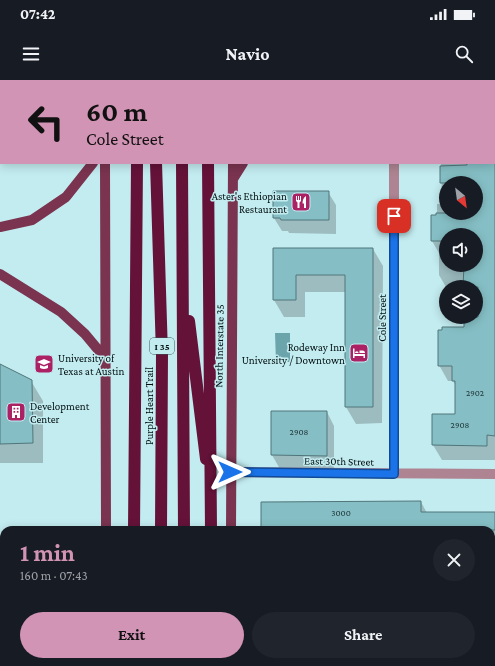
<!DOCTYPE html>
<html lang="en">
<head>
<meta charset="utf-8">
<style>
  :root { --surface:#171b24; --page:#20242c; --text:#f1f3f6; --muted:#9ea1a6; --accent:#d294b4 }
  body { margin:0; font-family:"Crimson Pro",serif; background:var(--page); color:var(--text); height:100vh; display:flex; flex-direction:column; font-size:15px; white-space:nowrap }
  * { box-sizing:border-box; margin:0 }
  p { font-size:13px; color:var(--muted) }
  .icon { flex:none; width:22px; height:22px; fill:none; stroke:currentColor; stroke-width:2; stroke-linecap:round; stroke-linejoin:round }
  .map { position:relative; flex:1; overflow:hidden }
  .panel { position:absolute; left:0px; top:446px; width:495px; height:140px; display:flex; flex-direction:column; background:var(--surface); border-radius:12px 12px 0 0; box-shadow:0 2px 10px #0003 }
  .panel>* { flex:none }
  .top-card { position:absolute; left:0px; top:0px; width:495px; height:84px; box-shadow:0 2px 10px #0003; background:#d294b4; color:#111; overflow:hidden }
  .needle { width:26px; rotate:151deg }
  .controls { position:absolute; left:439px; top:96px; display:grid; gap:8px }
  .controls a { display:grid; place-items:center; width:44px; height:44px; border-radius:50%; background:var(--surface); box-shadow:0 2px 10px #0003; font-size:20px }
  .pin { position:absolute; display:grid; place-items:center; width:34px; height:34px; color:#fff; margin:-17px; border-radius:8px; box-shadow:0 2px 6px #0006 }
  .me { position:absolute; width:44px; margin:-22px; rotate:90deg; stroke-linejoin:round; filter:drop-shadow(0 0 3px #0008) }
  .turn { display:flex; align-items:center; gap:14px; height:84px; padding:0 20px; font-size:18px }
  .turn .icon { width:52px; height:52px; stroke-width:2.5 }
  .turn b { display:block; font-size:28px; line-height:34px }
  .round { display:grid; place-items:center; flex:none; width:42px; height:42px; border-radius:21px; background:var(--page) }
  .headline { display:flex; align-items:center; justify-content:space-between; height:68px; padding:0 20px }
  h1 { font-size:24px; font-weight:700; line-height:30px; color:var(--accent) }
  .primary-button { display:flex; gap:8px; margin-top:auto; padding:8px 20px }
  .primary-button a { flex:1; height:46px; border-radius:24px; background:var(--accent); color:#111; font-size:16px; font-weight:700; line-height:46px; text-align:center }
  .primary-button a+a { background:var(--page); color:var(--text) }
  .status { display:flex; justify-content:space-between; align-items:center; height:28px; padding:0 20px; background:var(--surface); direction:ltr }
  .status svg { height:11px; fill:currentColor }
  header { display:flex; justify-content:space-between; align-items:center; height:52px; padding:0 20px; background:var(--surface); font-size:18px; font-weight:700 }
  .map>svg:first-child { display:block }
  .water { fill:#6ba4aa }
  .shadow { fill:#0003; fill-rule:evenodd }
  .building { fill:#85bfc5; stroke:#50767a }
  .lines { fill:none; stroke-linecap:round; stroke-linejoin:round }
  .minor { stroke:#ae8492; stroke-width:10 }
  .major { stroke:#7a3450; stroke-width:10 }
  .highway { stroke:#651239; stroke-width:12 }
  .highway-bridge { stroke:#651239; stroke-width:12 }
  .route-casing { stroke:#114b97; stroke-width:10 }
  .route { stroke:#1a73e8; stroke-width:7 }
  .labels { text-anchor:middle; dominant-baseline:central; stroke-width:3; stroke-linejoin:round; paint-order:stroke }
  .number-label { font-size:9px; fill:#233b3e }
  .shield { fill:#c3ecf0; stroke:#3c5154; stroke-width:1 }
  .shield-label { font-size:10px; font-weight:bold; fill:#020f11 }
  .poi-label { font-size:11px; fill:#020f11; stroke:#c3ecf0; text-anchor:end }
  .street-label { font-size:11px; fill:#020f11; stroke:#c3ecf0 }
</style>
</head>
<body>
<div class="status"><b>07:42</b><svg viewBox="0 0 49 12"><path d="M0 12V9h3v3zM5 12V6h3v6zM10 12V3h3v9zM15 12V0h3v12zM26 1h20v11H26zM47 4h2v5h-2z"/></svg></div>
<header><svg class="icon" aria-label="menu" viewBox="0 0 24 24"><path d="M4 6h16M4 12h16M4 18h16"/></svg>Navio<svg class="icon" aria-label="search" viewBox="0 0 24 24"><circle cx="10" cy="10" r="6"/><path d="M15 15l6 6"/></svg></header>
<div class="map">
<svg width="495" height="586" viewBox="0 0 495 586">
  <rect width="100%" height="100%" fill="#c3ecf0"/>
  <path class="water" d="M275 253H290V282H276Z"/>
  <path class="shadow" d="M495 0V380H442L433 365V335H456V306L453 301H448L439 285 465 248 479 238V223H476V207H446L439 195V173L432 161 437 136V124H442L441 83H494ZM446 103H476V133H446ZM446 155H476V185H446Z
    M328 112 336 125V154L289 153 288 151H282L274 138Z
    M274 169H373L383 186 382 343 356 344 346 327V212H305V237H284L274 220Z
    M0 286 31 301 43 321V383H0Z
    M272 332H327L334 346V389H280L272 375Z
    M421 422 427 433H495V586H253V582H491V450H262Z"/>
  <path class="building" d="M467 83H495V356L487 355V366L432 365V334H455V301H452V286H438V250H442V247H464V237H478V207H463L464 185H476V155H446V161H431V135H436V133H476V103H440V86L467 85Z
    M273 111H329V140H281L280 138H273Z
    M273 168H373V327H345V195H296V220H273Z
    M0 284 32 300 33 363 0 364Z
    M271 331H327V376L271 375Z
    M421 421V432H495V450H261V422Z"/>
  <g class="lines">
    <path class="minor" d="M394 83V393
      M230 392 495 394
      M0 496H4"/>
    <path class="major" d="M233 0V1
      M103 1V0
      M398 1 400 0
      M105 83 106 450
      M233 99 243 83
      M0 147 32 140 66 117 93 83
      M0 194 61 232 85 254 105 278
      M231 450 233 83
      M107 586V582"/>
    <path class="highway" d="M154 0V1
      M137 1V0
      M179 1V0
      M207 1V0
      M156 83 162 274 161 450
      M182 83 184 450
      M189 241 206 379
      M134 450 137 83
      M185 582V586
      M211 582V586
      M229 582V586
      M133 586V582
      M160 586V582"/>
    <path class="highway-bridge" d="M208 83 211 450"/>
  </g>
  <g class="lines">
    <defs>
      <path id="route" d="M230 392 394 394V136"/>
    </defs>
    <use href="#route" class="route-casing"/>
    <use href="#route" class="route"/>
  </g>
  <defs>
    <symbol id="restaurant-square" viewBox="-11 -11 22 22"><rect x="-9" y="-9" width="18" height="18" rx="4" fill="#ab2164" stroke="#c3ecf0"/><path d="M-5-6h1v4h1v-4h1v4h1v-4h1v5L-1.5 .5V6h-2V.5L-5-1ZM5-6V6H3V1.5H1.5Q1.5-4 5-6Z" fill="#fff"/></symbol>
    <symbol id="hotel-square" viewBox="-11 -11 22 22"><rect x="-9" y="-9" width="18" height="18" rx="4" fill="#ab2164" stroke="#c3ecf0"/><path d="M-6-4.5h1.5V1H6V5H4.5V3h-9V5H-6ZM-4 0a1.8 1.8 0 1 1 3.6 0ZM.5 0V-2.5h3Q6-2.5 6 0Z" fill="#fff"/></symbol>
    <symbol id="university-square" viewBox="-11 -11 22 22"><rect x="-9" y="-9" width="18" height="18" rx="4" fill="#ab2164" stroke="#c3ecf0"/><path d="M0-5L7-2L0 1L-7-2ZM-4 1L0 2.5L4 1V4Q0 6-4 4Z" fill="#fff"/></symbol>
    <symbol id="building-square" viewBox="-11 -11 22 22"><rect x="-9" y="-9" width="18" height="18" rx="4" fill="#ab2164" stroke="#c3ecf0"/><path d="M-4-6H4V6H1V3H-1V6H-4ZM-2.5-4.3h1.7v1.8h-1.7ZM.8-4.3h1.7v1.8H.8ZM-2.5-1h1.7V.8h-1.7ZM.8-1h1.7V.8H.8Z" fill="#fff"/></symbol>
  </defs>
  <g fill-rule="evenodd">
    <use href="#restaurant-square" x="290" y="111" width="22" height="22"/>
    <use href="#hotel-square" x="348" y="262" width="22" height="22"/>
    <use href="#university-square" x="33" y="273" width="22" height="22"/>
    <use href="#building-square" x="5" y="321" width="22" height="22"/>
  </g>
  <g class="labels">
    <g class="number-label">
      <text x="475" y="313">2902</text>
      <text x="460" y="345">2908</text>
      <text x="299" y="352">2908</text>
      <text x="341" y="433">3000</text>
    </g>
    <rect class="shield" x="150" y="258" width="24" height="16" rx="3"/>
    <g class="shield-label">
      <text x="162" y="266">I 35</text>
    </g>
    <g class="poi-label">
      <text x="287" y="116">Aster's Ethiopian<tspan x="287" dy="13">Restaurant</tspan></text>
      <text x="345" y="267">Rodeway Inn<tspan x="345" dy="13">University / Downtown</tspan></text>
      <text x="58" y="278" text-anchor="start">University of<tspan x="58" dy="13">Texas at Austin</tspan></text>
      <text x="30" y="326" text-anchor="start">Development<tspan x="30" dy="13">Center</tspan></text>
    </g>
    <g class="street-label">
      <text transform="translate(382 238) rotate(-90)">Cole Street</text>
      <text transform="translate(219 266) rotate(-89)">North Interstate 35</text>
      <text transform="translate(149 326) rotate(-90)">Purple Heart Trail</text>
      <text transform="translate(339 381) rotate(1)">East 30th Street</text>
    </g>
  </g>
</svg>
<div class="controls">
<a><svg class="needle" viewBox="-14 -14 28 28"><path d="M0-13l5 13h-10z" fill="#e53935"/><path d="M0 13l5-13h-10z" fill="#9ea1a6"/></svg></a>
<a><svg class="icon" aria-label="sound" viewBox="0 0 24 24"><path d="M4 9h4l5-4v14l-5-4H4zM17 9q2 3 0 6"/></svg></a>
<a><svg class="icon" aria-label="layers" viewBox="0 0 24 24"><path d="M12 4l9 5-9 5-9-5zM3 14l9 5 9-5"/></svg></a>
</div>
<div class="pin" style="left:394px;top:136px;background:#d93025"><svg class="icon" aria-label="arrive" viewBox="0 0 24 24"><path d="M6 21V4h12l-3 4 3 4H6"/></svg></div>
<svg class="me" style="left:230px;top:392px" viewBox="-20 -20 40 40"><path d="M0-17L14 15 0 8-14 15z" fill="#1a73e8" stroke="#fff" stroke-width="4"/></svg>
<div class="top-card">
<div class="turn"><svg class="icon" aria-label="left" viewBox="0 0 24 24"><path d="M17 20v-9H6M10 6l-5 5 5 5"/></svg><div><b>60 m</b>Cole Street</div></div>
</div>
<section class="panel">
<div class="headline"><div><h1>1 min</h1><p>160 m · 07:43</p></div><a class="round"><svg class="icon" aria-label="close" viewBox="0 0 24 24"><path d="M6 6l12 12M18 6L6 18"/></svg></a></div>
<div class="primary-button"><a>Exit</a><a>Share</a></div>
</section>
</div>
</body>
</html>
